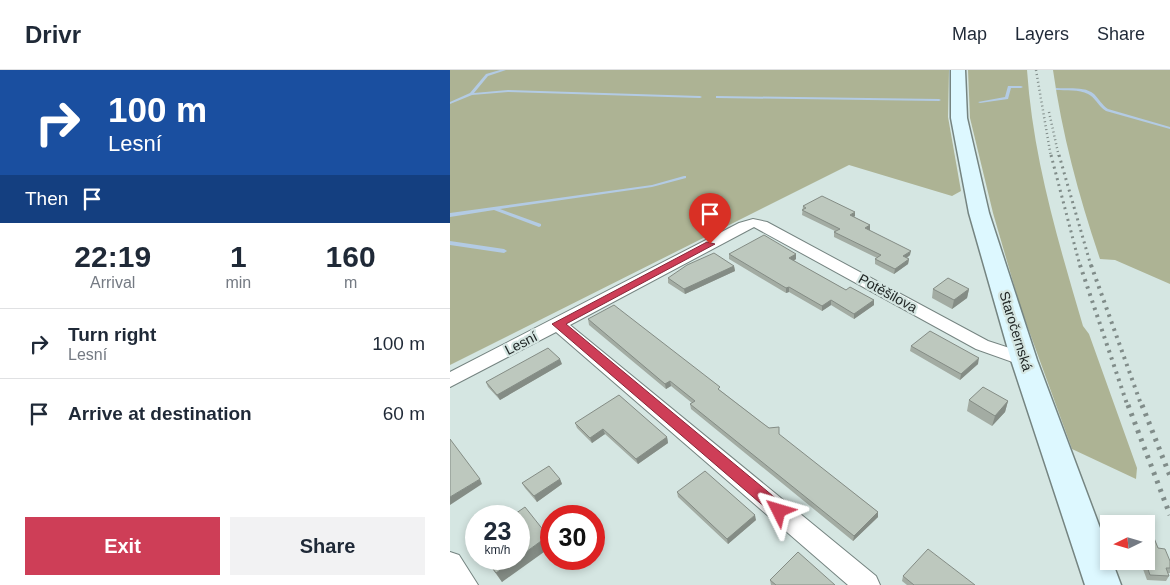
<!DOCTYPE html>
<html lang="en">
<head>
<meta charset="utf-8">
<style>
  :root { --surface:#fff; --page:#f2f2f3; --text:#1f2937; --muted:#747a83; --line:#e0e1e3; --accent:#ce3e57 }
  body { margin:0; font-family:Arial,sans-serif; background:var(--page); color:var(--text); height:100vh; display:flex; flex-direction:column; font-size:19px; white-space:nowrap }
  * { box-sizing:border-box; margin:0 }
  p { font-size:16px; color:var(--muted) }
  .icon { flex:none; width:28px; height:28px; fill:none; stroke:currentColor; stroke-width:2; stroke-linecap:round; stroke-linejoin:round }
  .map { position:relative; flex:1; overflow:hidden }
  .panel { display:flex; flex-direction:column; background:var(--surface); width:450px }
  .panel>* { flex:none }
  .banner { background:#1a4fa0; color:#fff; overflow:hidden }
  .needle { width:32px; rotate:265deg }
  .tools { position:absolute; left:650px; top:445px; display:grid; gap:10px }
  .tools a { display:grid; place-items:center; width:55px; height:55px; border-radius:0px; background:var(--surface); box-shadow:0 2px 8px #0003; font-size:25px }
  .speed { position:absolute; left:15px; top:435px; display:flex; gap:10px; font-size:25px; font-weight:700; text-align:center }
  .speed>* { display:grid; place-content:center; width:65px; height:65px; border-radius:50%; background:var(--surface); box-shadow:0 2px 8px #0003; line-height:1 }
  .speed small { font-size:12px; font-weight:400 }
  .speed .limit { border:8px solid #d22; background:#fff; color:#111 }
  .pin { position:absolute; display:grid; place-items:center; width:42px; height:42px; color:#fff; margin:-51px -21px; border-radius:50% 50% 50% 0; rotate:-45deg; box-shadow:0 0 5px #0007 }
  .pin .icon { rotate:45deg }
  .me { position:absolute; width:55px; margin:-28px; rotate:310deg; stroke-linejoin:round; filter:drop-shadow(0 0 4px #0008) }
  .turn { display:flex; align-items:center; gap:18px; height:105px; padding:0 25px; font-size:22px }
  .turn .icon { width:65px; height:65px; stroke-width:2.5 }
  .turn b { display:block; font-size:35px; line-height:42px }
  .then { display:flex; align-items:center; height:48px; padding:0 25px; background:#0003; gap:10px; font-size:19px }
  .eta { display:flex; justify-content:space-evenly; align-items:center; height:85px; text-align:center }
  .eta b { font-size:30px; font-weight:700; line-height:35px }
  .action { display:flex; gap:10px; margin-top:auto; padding:10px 25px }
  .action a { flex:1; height:58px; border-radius:0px; background:var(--accent); color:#fff; font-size:20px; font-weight:700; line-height:58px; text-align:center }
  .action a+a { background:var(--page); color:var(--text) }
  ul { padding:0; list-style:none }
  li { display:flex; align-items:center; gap:15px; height:70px; padding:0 25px; border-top:1px solid var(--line) }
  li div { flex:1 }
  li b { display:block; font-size:19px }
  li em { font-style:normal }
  header { display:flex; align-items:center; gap:30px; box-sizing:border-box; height:70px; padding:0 25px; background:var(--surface); border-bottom:1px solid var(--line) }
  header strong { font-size:24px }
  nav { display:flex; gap:28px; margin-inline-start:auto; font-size:18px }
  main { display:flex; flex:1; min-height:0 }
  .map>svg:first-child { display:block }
  .forest { fill:#adb394 }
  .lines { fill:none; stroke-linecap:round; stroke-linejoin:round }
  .stream { fill:#b3cbe4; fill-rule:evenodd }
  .minor-casing { stroke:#758481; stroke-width:2 }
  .secondary-casing { stroke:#758481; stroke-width:3 }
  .minor { fill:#fff; fill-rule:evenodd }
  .secondary { fill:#ddf8ff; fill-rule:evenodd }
  .rail-far3 { stroke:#808c89; stroke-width:2.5; stroke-dasharray:1 3; stroke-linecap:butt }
  .rail-far2 { stroke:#808c89; stroke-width:3; stroke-dasharray:2 4; stroke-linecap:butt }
  .rail-far1 { stroke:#808c89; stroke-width:4; stroke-dasharray:2.5 5; stroke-linecap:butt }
  .rail { stroke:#808c89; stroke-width:5; stroke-dasharray:3 6; stroke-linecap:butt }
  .wall { fill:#a3aca3 }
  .shaded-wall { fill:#848c85 }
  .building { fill:#bdc8be; stroke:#848c85 }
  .route { fill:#ce3e57; stroke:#862839 }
  .labels { text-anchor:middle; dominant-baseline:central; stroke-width:4.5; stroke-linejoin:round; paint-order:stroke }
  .street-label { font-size:14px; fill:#1f2524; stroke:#d5e6e2 }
</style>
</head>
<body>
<header>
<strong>Drivr</strong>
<nav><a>Map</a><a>Layers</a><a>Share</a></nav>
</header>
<main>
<section class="panel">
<div class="banner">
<div class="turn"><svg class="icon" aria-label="right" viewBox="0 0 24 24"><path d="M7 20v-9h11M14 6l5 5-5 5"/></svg><div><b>100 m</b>Lesní</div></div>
<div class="then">Then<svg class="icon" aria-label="arrive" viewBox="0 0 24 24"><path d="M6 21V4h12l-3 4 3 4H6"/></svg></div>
</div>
<div class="eta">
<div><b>22:19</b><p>Arrival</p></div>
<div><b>1</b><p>min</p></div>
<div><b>160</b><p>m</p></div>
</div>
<ul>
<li><svg class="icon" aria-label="right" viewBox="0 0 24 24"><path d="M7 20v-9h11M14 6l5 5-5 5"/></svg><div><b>Turn right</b><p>Lesní</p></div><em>100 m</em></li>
<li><svg class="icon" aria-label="arrive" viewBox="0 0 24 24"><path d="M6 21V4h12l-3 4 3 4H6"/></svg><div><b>Arrive at destination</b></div><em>60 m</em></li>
</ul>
<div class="action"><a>Exit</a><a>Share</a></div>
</section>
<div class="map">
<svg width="720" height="515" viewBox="0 0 720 515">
  <rect width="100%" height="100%" fill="#d5e6e2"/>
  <path class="forest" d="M0 0H499L498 47 511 121 502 126 399 95 0 295Z
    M518 0H577C583 88 608 171 633 256L639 264 687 398 686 409 622 379 570 236 543 143 520 48Z
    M603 0H720V214L665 190 650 189C629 127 612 64 603 0Z"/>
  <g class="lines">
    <path class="stream" d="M50 0H56L38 6 24 23 58 20 250 26 252 27 250 28 58 22 22 25 0 34V32L20 23 36 4Z
      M558 16H571L573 17 571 18H561L558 29 530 33 528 32 555 27Z
      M607 18C618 19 635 16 644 24 649 29 652 35 658 39L720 57V59L656 41C648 36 645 27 638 24 629 19 616 21 606 20V18Z
      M266 26 489 29 491 30 489 31 267 28H266Z
      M234 106H236V108L202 117 50 139 91 154V156L89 157 44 140 0 147V143L202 115Z
      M0 171 54 179 57 181 54 183 0 175Z"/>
    <defs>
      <path id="minor" d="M303 149 317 152 538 271 581 285 583 290 581 295 574 296 526 279 304 157 120 255 426 506 430 515H398L106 262 0 317V302L289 153Z
        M0 482 9 485 28 515H0Z"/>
      <path id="secondary" d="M501 0H515L517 48 539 143 587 290 659 482V491H662L671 515H635L561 290 519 143 501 48Z"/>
    </defs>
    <use href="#minor" class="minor-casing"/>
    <use href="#secondary" class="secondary-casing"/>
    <use href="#minor" class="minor"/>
    <use href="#secondary" class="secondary"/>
    <path class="rail-far3" d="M586 0 601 87
      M599 42 609 87"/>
    <path class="rail-far2" d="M601 85 630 196
      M609 85 641 196"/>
    <path class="rail-far1" d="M630 195 678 337
      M641 195 692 337"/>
    <path class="rail" d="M678 335 720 445
      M692 335 720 406"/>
  </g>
  <path class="wall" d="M353 136 405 146 404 147 420 155V160H419L460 185 457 188 459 189 458 194 444 204 425 194V189L427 188 384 167V162L385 161 352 145Z
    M279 184H346V189L344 191 396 220 424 230V235L404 249 381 235 372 241 339 222 336 223 279 189Z
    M284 196 285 201 235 224 218 213V208Z
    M483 219H519L517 228 502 239 482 228Z
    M138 249 271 321 311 352 329 365 428 442V447L403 471 241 339 240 334 242 333 221 316 216 319 139 255Z
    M461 276 528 294 510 310 460 281Z
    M112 294 50 330 38 317 36 312Z
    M519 330 558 331 555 342 542 356 517 341Z
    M125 353 217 367 218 373 188 394 155 364 142 373 127 358Z
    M110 409 112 414 87 432 75 418 72 413Z
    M227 422 306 450 278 474 228 427Z
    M708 478 720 491V503H718L719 506 716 511 697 510 690 491H696Z
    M35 489H69L52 512Z
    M453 506 525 515H457L452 511Z
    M320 510 385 515H321Z"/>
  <path class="shaded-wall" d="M405 142V146L399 150 400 145Z
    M420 155V160L414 163 415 158Z
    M461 181 460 185 452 191 453 186Z
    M346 184V189L339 193V188Z
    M459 189 458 194 444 204 445 199Z
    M284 196 285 201 235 224 234 219Z
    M339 217V222L336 223V218Z
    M519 219 517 228 502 239 504 230Z
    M381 230V235L372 241V236Z
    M424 230V235L404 249V244Z
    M529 288 528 294 510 310 511 304Z
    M110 289 112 294 50 330 47 325Z
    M220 311 221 316 216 319 215 314Z
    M558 331 555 342 542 356 545 346Z
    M153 359 155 364 142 373 140 368Z
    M217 367 218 373 188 394 186 389Z
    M30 409 32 414 0 435V427Z
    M110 409 112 414 87 432 84 426Z
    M428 442V447L403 471 404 466Z
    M305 445 306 450 278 474 277 469Z
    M98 466 101 472V477L52 512 46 503 66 489H69V487Z"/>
  <path class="building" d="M372 126 405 142 400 145 420 155 415 158 461 181 453 186 459 189 445 199 425 189 431 185 384 162 390 159 352 140 356 138 353 136Z
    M314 165 346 184 339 188 396 220 400 217 424 230 404 244 381 230 372 236 339 217 336 218 279 184Z
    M264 183 284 196 234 219 218 208 237 195Z
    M498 208 519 219 504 230 483 219Z
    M164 235 270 317 268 319 311 352 319 358 329 357V364L428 442 404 466 240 334 245 331 220 311 215 314 138 249Z
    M480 261 529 288 511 304 461 276Z
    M98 278 110 289 47 325 36 312Z
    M533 317 558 331 545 346 519 330Z
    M169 325 217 367 186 389 153 359 140 368 125 353Z
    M0 369 30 409 0 427Z
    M99 396 110 409 84 426 72 413Z
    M255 401 305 445 277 469 227 422Z
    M75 437 98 466 69 487V446H62Z
    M696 458H700L708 478 715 479 720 491V498H716L719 506 700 505 695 491H696Z
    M478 479 525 515H464L453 506Z
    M348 482 385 515H326L320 510Z
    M36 489H66L46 503Z"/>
  <path class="route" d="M257 172 265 174 116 254 335 436 337 441 335 445 329 447 324 445 102 254Z"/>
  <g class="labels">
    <g class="street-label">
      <text transform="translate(438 223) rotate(29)">Potěšilova</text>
      <text transform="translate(566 261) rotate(73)">Staročernská</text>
      <text transform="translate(71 273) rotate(-27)">Lesní</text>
    </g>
  </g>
</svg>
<div class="tools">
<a><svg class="needle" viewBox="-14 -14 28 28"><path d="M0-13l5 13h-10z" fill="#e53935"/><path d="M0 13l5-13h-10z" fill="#747a83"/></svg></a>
</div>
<div class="speed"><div>23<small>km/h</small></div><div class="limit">30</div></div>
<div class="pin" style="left:260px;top:174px;background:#d93025"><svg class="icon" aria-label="arrive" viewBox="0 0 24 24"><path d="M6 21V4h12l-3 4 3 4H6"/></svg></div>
<svg class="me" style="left:329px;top:441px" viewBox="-20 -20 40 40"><path d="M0-17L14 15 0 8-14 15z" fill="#ce3e57" stroke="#fff" stroke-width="4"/></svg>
</div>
</main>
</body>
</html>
